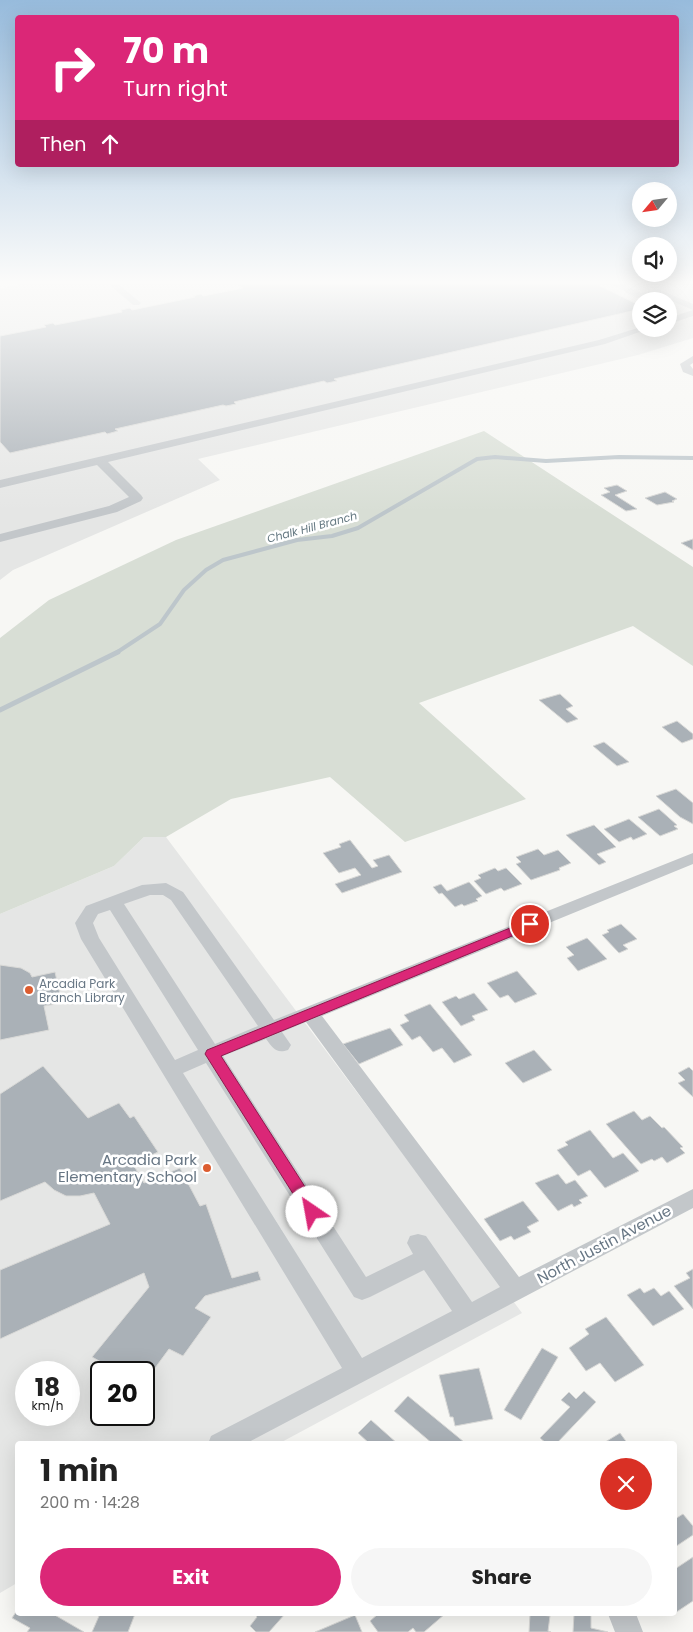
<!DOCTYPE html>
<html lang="en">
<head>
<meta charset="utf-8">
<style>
  :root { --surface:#fff; --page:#f6f6f6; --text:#222; --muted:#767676; --accent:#db2777 }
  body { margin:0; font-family:Poppins,sans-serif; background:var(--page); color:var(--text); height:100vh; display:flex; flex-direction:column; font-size:19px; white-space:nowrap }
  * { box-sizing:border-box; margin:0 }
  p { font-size:16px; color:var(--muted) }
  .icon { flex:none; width:28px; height:28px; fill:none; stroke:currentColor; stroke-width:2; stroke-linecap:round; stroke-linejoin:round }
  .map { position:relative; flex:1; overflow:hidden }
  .sheet { position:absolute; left:15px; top:1441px; width:662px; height:175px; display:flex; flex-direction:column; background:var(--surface); border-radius:5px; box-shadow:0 5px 20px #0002 }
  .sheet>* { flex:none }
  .banner { position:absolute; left:15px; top:15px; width:664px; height:152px; border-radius:5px; box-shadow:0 5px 20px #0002; background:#db2777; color:#fff; overflow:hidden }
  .needle { width:32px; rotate:241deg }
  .buttons { position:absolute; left:632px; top:182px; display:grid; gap:10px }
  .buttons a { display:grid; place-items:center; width:45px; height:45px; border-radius:50%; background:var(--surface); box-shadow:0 5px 20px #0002; font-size:25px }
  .speed { position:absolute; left:15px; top:1361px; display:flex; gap:10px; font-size:25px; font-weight:700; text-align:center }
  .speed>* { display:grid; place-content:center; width:65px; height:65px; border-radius:50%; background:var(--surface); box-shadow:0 5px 20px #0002; line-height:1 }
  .speed small { font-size:12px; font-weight:400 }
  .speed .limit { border:2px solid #111; border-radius:8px; background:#fff; color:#111 }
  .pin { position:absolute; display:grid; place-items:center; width:42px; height:42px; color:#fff; margin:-21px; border:2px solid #fff; border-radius:50%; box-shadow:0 1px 5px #0007 }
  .me { position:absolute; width:55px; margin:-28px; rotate:327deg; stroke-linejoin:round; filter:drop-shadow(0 0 4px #0008) }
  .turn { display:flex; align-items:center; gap:18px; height:105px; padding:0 25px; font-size:22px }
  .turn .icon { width:65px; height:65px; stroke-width:2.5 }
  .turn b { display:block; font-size:35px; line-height:42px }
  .then { display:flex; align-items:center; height:48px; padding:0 25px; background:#0003; gap:10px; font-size:19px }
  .round { display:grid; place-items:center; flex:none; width:52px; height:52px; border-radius:26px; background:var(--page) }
  .overview { display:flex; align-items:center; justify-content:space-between; height:85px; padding:0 25px }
  h1 { font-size:30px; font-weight:700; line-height:38px }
  .action { display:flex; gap:10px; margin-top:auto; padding:10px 25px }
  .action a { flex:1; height:58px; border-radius:30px; background:var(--accent); color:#fff; font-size:20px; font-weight:700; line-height:58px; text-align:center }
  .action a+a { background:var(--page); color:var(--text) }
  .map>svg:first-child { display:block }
  .built { fill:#e5e6e5; fill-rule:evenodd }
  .green { fill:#d8ded5 }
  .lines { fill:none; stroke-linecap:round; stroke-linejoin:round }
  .stream-far1 { stroke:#bdc6cb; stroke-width:4 }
  .stream { stroke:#bdc6cb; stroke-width:5 }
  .building { fill:#aab1b7; stroke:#d9d9d7 }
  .minor { fill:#c3c7ca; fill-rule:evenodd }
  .route { fill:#db2777; stroke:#8e194d }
  .poi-dot { fill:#dc5d30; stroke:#fff; stroke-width:2 }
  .labels { text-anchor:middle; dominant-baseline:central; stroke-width:5; stroke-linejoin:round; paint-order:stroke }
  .far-water-label { font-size:11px; font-style:italic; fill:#637780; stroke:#fff }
  .poi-label { font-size:12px; fill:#677684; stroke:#fff; text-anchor:start }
  .near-poi-label { font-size:15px; fill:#677684; stroke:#fff; text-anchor:end }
  .near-street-label { font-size:15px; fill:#677684; stroke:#fff }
</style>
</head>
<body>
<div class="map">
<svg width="693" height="1632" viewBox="0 0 693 1632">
  <rect width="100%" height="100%" fill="#f7f7f4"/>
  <path class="built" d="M22 284H693V338L638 355 198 459 220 480 13 570 0 580V288ZM641 301H669V329H641Z
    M144 837H166L522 1313 278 1444H18L17 1583 0 1593V914L114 866ZM26 1372H69V1415H26ZM101 1372H144V1415H101Z"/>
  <path class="green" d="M484 431 693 567V666L633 626 419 703 526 799 405 842 330 777 231 799 166 837H144L114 866 0 914V638L49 600 176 540Z"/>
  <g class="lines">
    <path class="stream-far1" d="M116 653 160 624 184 590 206 570 223 560 297 540 332 536 358 528 477 459 495 457 546 461 619 457 693 458"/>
    <path class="stream" d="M0 710 118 652"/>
  </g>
  <path class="building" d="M244 284H596L641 306V309L334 379 337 381 327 383 324 381 234 402 236 404 226 406 223 405 115 429 118 431 107 434 105 432 10 453 0 442V336L46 327 44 325 53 323 55 325 122 312 121 310 130 308 132 310 195 297 193 296 201 294 203 296 243 288 238 285Z
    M617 485 627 491 615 495 637 509 626 511 601 495 610 492 604 488Z
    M665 492 677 499 672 501 674 502 657 505 645 498Z
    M693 539V550L681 543Z
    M560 694 573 706 566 709 578 719 567 723 539 700Z
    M677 721 693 734V739L682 743 662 727Z
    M604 742 629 762 617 766 593 746Z
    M676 789 693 803V824L680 817 656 796Z
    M659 809 677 825 674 826 678 829 660 836 638 817Z
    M629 819 647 834 633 840 631 837 619 842 604 829Z
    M594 825 616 847 597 854 606 862 599 865 566 835Z
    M350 840 372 868 378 866 373 860 389 855 402 872 342 893 335 884 361 875 355 868 339 873 323 853 341 847 339 844Z
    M538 849 544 855 558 850 571 863 559 868 560 870 531 880 516 864 521 862 516 857Z
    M495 868 498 871 506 868 522 884 504 891 501 888 486 894 474 881 481 878 478 875Z
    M469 882 482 896 476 899 478 901 464 906 462 904 455 907 442 893 439 894 433 887 441 884 447 891Z
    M621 924 637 939 623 945 628 949 619 953 602 935 609 932 607 930Z
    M587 938 607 959 578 971 567 958 574 955 566 947Z
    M0 965 21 968 30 973 32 977 55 972 62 1003 44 1006 49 1030 0 1040Z
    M517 971 537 994 515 1003 508 995 500 998 487 983Z
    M474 993 488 1010 472 1016 475 1020 461 1026 442 1002 456 996 459 999Z
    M430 1004 472 1055 454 1063 442 1048 433 1052 420 1036 412 1040 400 1025 409 1021 404 1015Z
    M390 1028 403 1045 359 1064 343 1044Z
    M534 1050 552 1070 523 1083 505 1063Z
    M43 1066 88 1118 119 1103 130 1118 134 1116 158 1152 133 1164 144 1183 180 1168 200 1206 206 1204 232 1278 258 1271 261 1280 205 1296 195 1308 211 1317 183 1356 169 1349 144 1383V1372H119L92 1357 149 1287 144 1273 0 1339V1270L110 1224 94 1193 80 1196H66L54 1190 45 1182 0 1201V1094Z
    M689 1067 693 1071V1097L678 1083 685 1080 678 1073Z
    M634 1111 642 1120 650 1116 662 1128 664 1127 683 1147 680 1148 685 1153 667 1163 662 1157 654 1161 652 1159 641 1164 606 1124Z
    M590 1130 613 1158 623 1153 639 1171 605 1188 590 1170 578 1176 557 1150 568 1145 565 1142Z
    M558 1174 566 1184 575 1180 588 1196 579 1200 582 1203 574 1207 572 1204 558 1211 535 1183Z
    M523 1201 539 1221 527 1227 531 1232 514 1240 511 1236 500 1241 484 1219Z
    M693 1269V1309L674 1286 690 1278 686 1273Z
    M640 1288 644 1293 654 1288 661 1296 669 1291 684 1309 653 1326 627 1295Z
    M606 1317 644 1365 615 1382 600 1363 586 1371 569 1348 589 1334 585 1329Z
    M542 1348 558 1357 521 1420 504 1410Z
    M479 1368 493 1419 455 1426 453 1417H450L439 1375Z
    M584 1391 596 1402 556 1444H547L540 1438 570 1407 561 1400 569 1392 576 1399Z
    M408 1396 464 1442 433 1444 394 1411Z
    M371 1420 398 1444H370L358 1433Z
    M620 1433 628 1444H602Z
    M683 1514 693 1526V1535L675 1547V1519Z
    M693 1557V1601L675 1613V1569Z
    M18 1609V1614H53L84 1632H27L30 1628 12 1618Z
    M92 1614H135L128 1632H92L99 1616Z
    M254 1614H285L269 1632H256L250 1626 257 1617Z
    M378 1614H445L424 1632H416L413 1628 408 1632H378L370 1621Z
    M530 1614 550 1616 548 1631 551 1632H529Z
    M574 1614 591 1615V1628L608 1632H573Z
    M355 1615 362 1632H315Z"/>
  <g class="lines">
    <path class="minor" d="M109 284H118L141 303 139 305H133Z
      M611 284H622L641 293 658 289 693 304V310L657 295 637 298Z
      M693 310V316L669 324V318Z
      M641 327V329H648L605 344 108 462 141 495 143 498 141 501 117 512 0 542V534L109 506 129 497 97 465 0 488V480L599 340Z
      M693 356V363L690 365 693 369V376L683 372 680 364Z
      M693 853V864L322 1016 519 1277 693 1189V1208L245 1444H208L211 1436 342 1368 81 939 75 923 86 906 142 885 166 883 183 892 274 1020ZM150 895H163L171 900 258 1026 215 1044 124 904ZM110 910 198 1050 175 1060 99 938 93 923 98 914ZM306 1022 500 1287 472 1302 426 1236 418 1234 410 1236 407 1243 413 1254 366 1277 223 1056 266 1039C273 1048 276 1054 288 1050L291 1045 282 1032ZM206 1063 354 1297 362 1300 370 1297 424 1270 452 1311 362 1358 183 1073Z
      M608 1614H636L643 1632H615Z"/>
  </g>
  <linearGradient id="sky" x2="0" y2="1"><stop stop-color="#97bbdc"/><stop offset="0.55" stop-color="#fbfbfa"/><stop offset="1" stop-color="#fbfbfa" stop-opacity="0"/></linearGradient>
  <rect width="693" height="512" fill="url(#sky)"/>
  <path class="route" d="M530 920 534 921 536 924 534 927 221 1056 318 1207 320 1212 318 1216 312 1218 307 1216 207 1057 205 1054 207 1050Z"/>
  <g class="poi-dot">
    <circle cx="29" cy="990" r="5"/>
    <circle cx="207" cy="1168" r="5"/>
  </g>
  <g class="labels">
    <g class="far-water-label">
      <text transform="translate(312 527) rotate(-15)">Chalk Hill Branch</text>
    </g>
    <g class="poi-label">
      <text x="39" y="983">Arcadia Park<tspan x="39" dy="14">Branch Library</tspan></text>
    </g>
    <g class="near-poi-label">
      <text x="197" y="1159">Arcadia Park<tspan x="197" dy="17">Elementary School</tspan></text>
    </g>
    <g class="near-street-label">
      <text transform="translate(604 1244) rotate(-28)">North Justin Avenue</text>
    </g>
  </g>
</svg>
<div class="buttons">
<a><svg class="needle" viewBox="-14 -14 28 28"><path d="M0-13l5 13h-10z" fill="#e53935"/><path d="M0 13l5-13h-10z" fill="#767676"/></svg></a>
<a><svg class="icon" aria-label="sound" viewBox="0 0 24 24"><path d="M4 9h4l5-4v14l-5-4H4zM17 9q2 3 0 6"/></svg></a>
<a><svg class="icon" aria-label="layers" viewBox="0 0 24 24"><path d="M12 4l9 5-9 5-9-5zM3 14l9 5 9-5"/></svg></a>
</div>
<div class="speed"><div>18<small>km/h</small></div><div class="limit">20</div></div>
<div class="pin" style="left:530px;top:924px;background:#d93025"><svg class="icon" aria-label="arrive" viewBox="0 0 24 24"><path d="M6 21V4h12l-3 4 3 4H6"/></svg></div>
<svg class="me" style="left:312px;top:1212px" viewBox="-20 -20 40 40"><circle r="19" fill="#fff"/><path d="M0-13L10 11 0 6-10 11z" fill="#db2777"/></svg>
<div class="banner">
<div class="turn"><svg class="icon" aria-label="right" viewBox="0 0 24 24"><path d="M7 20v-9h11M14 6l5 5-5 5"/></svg><div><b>70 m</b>Turn right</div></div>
<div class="then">Then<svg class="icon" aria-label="ahead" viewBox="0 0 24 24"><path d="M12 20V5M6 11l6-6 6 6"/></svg></div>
</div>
<section class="sheet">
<div class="overview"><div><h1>1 min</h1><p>200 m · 14:28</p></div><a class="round" style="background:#d93025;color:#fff"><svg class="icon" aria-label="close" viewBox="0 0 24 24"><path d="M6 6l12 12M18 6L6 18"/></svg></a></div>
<div class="action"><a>Exit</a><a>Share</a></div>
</section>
</div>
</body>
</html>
